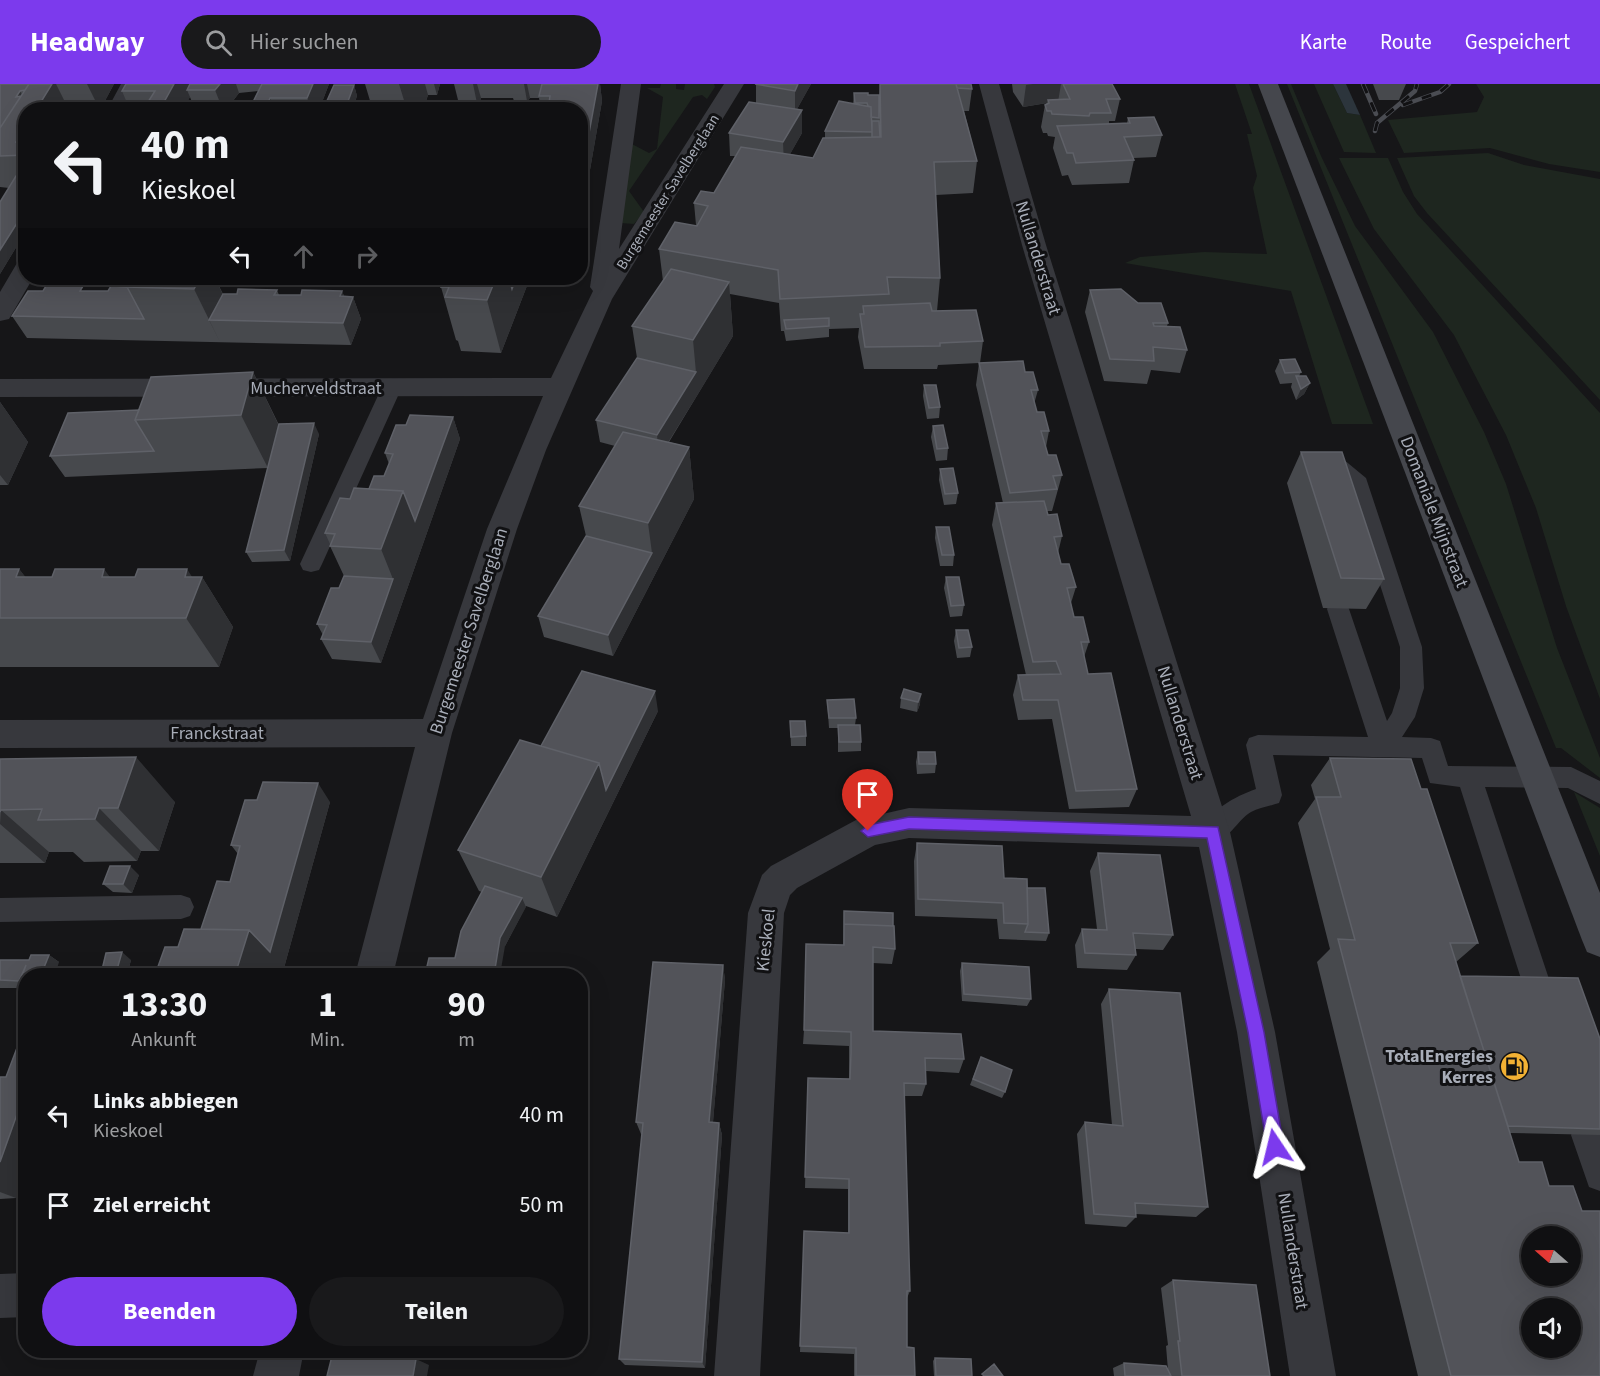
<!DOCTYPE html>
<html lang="de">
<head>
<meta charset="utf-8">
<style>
  :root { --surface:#101012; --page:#19191b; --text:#f1f3f6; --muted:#9c9d9f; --line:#303032; --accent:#7c3aed }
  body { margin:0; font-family:"Source Sans 3",sans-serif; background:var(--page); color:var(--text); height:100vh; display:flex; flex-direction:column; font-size:22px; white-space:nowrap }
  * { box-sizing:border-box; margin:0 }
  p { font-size:20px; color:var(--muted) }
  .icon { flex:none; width:33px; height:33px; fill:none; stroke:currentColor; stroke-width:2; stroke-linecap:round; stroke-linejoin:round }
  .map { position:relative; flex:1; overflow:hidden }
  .panel { position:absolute; left:18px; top:884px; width:570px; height:390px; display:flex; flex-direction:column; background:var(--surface); border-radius:24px; box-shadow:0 6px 24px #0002,0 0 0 2px var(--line) }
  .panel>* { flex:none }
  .guide { position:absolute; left:18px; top:18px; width:570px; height:183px; border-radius:24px; box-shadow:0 6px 24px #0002,0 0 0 2px var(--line); background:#101012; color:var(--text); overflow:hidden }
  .needle { width:39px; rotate:290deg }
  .controls { position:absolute; left:1521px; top:1142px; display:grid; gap:12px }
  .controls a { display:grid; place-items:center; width:60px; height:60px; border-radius:50%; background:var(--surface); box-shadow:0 6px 24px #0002,0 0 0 2px var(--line); font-size:30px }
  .pin { position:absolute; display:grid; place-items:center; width:51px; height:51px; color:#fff; margin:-62px -26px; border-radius:50% 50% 50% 0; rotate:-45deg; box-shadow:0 0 6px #0007 }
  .pin .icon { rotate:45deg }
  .me { position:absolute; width:66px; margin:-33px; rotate:350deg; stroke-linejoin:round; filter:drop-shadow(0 0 4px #0008) }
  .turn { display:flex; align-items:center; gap:21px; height:126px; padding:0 24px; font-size:27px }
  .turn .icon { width:78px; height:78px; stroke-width:2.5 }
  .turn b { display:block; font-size:42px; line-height:51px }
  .lanes { display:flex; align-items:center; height:57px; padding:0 24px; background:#0003; justify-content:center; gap:30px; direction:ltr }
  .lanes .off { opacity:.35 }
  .eta { display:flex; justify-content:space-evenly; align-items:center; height:102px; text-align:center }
  .eta b { font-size:36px; font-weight:700; line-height:42px }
  .primary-button { display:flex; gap:12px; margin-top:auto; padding:12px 24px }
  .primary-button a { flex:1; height:69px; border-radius:36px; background:var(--accent); color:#fff; font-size:24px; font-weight:700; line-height:69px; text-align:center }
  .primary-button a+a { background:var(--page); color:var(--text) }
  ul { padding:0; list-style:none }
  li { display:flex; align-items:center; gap:18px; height:90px; padding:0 24px }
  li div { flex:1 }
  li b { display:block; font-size:22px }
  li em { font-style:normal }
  header { display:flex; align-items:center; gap:36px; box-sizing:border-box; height:84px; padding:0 30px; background:var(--accent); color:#fff }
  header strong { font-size:28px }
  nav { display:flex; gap:33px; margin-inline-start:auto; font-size:21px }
  .search { width:420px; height:54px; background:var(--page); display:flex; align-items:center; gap:15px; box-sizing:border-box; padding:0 21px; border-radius:33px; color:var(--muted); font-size:22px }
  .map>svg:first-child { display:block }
  .green { fill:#1e261f }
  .water { fill:#2c353c }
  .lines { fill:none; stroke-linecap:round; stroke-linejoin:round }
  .service { fill:#37383d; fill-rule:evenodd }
  .minor { fill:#37383d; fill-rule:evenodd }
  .secondary { fill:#45474d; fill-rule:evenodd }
  .rail-casing { stroke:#4a4c52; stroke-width:4.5 }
  .rail { stroke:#111113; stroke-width:3; stroke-dasharray:10; stroke-linecap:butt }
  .wall { fill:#47494d }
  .shaded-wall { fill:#2f3033 }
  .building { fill:#525359; stroke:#5f6168; stroke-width:1.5; fill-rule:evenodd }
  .route { fill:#7c3aed; stroke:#51269a; stroke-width:1.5 }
  .labels { text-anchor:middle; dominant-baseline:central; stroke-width:6; stroke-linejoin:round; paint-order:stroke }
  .far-street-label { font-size:15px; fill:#a8adb8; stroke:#111113 }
  .street-label { font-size:18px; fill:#a8adb8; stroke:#111113 }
  .poi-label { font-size:18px; font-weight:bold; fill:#a8adb8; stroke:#111113; text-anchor:end }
</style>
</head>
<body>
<header>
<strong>Headway</strong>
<div class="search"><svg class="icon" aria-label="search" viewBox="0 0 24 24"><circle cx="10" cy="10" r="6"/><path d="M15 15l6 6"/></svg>Hier suchen</div>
<nav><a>Karte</a><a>Route</a><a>Gespeichert</a></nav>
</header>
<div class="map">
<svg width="1600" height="1292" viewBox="0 0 1600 1292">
  <rect width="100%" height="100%" fill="#161618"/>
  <path class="green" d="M661 0H676V5L684 6 685 0H714L715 3 707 15 702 11 693 13 629 107 644 128 634 140 621 139 630 59 649 69 657 65 663 13 647 4H660Z
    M1235 0H1249L1373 340H1332L1291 207 1125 179 1140 173 1204 168 1267 170 1253 104 1257 92 1247 50H1252Z
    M1287 0H1291L1321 72 1355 142 1433 248 1484 348 1506 400 1557 564 1600 674V694L1561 664H1556Z
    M1314 0H1333L1347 29 1360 31 1376 69 1344 68Z
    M1476 0H1600V88L1549 80 1490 64 1404 69 1388 36 1477 28 1484 13Z
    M1488 69 1524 81 1600 95V316L1427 129 1414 112 1397 74Z
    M1339 74H1388L1403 108 1417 130 1600 329V615L1566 522 1536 424 1506 351 1454 251 1374 145Z
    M1574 708 1600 724V772Z"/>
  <path class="water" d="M1333 0H1346L1360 31 1347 29Z"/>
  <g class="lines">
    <path class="service" d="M392 297 399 298 402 303 322 480 319 486 311 488 303 486 300 480 382 303 385 298Z
      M1317 373 1343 375 1366 394 1422 563 1424 604 1415 633 1402 653 1431 654 1440 657 1448 682 1571 683 1600 697V720L1568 704 1485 703 1551 901 1547 910 1537 914 1527 910 1523 901 1460 703 1430 699 1422 674 1273 671 1282 711 1279 719C1270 722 1259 724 1251 728 1234 738 1227 764 1204 756L1200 748C1211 725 1234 713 1256 705L1246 661 1249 654 1258 651 1368 653 1327 525 1330 519 1338 516 1346 519 1349 525 1387 637 1392 629 1400 604V563L1347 398 1332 387 1310 385 1307 380 1310 375Z
      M181 811 190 814 194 823 190 832 181 835 0 838V814Z
      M1586 1036 1596 1041 1600 1049V1107L1589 1103 1571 1051 1576 1041Z"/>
    <path class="minor" d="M121 0H141L128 26H107Z
      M621 0H641L619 165 724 0H744L612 215 546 366 517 445 452 649 393 891H355L415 663 0 664V636L423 635 487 445 543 312 0 313V295L551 294 593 207 590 203Z
      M979 0H999L1046 161 1230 748 1275 948 1336 1292H1290L1237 948 1199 763 909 754 875 761 797 804 790 811 784 829 760 1292H714L748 829 762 791 771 782 856 736 909 724 1191 732 1022 161Z
      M26 177V194H33L9 235 0 237V208L17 179Z
      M26 1189V1233L0 1234V1190Z
      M260 1266H304L299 1292H253Z"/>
    <path class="secondary" d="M1258 0H1278L1600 809V873L1587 868 1582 856Z"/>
    <defs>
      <path id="rail" d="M1363 0 1376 30
        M1403 21 1440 8 1449 0
        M1375 47 1377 39 1415 7 1417 0"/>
    </defs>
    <use href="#rail" class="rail-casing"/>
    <use href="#rail" class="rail"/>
  </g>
  <path class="wall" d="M0 0H114L100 26H26V147L0 190V118L9 104 0 103Z
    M126 0H329L319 26H242L250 24 258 7 239 9 226 26H195L190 13 182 26H130L122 7Z
    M365 0H440L437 11H428L423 26H363L385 21 384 20H371Z
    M454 0H600L602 17 583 126H580V26H541L539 14H530L527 17H514L513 14H481L478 24H460Z
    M756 0H811L797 25 802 26V49L790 70 813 74 825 54V47L853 20 854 9 868 11 879 12 880 0 972 5 969 27H964L977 77 973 109 936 111 940 194 937 227H932L983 257 980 279 1025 288 1038 306 1034 320 1037 328 1049 347 1046 363 1048 371 1062 391 1052 427H1047L1048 431 1062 452 1058 469 1061 480 1076 503 1071 519 1074 533 1089 558 1084 573 1088 590 1137 705 1129 723 1069 725 1052 635 1018 636 1013 611 1018 591H1026L992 441 996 419H1003L976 301 979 279 938 281 937 285H864L858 253 859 244 829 245V253L786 257 784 247H781L779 219 730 210 733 252 669 358 689 363 694 415 613 572 544 553 538 532 586 452 579 422 615 362 600 358 596 336 637 274 632 242 663 197 659 165 696 141 694 119 714 109 735 72H730L729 49 756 19Z
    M1012 0H1112L1120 15 1115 37H1109V40L1127 39 1128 34 1162 51 1156 73 1134 74V76L1129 99 1072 101 1068 91 1062 92 1053 64 1055 53 1048 52 1047 49H1043L1041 43 1045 21 1047 19 1023 23 1013 8Z
    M1373 0H1406L1399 16H1379Z
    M354 1 357 12 352 26H328L326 19Z
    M133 194H215L223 210H237L277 206 279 211H301L342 207 344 212 353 213 361 235 351 261 27 254 12 232 85 207H108L127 203Z
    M530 194 501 269 461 267 458 257 456 256 441 203Z
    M1090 206 1138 219 1168 239 1167 242 1187 266 1180 289 1151 286 1147 300 1104 297 1085 228Z
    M1280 276 1301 288 1299 292 1310 299 1304 310 1296 316 1291 303 1292 299 1280 300 1275 287Z
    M253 288 279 341 319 350 290 477 252 478 246 468 268 384 65 393 50 372 139 326Z
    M924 301 940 323 939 334 927 335 923 312Z
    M0 318 28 358 8 401H0Z
    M453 333 460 355 381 579 332 575 321 555 323 551 317 540 339 504 344 492 330 462V460L325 449 350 415 369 405 384 392 389 380 385 369 406 341Z
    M933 342 948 364 947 376 936 377 931 353Z
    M1301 368 1384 495 1366 525 1323 524 1287 399Z
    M940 385 958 409 956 420 944 421 939 396Z
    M936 443 954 471 953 482H940L935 454Z
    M0 485H19L25 493H202L233 543 219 583H0Z
    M946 493 964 521 962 532 950 533 944 504Z
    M956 546 972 563 970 573 957 574 954 557Z
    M904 605 920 620 917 628 900 624 901 614Z
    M827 616 856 634 855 641 861 658V667L838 668V644H829Z
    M658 627 557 833 526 822 505 862 455 874 482 808 479 807 458 766 541 662Z
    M790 637 806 652V662H791Z
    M918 668 936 680 935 689 917 690 916 678Z
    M1330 674 1421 705 1478 859 1456 878 1460 892 1600 955V1051L1510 1049 1519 1078 1582 1127 1600 1292H1418L1317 878 1330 865 1298 739 1315 715 1311 701Z
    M0 675 175 718 159 767H141L137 777 84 778 73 768H49L45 779H0Z
    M330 718 282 891 178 863 201 845 230 798 238 770 231 761Z
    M917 759 1027 804 1049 849 1046 857 999 855 997 835 915 832 914 777Z
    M1098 769 1173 851 1163 866 1136 865V871L1127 886 1077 884 1075 861 1082 845H1097L1090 787Z
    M139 791 132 809 113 808 103 800Z
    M844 827 893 842 895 865 892 880 873 879V947L964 975 959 989 926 987V1000L922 1012H904L910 1207 907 1214V1263L915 1292H854V1270L800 1268 804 1147 848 1149V1105L805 1104 808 994 849 995V962L803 960 804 946 843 861Z
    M49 871 59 878 26 891V904H0V876H29Z
    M131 876 127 891H103L101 890Z
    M962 879 1031 915 1027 922 962 917 960 887Z
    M723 881 725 896 713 1038 719 1039 722 1051 705 1284 625 1281 619 1275 642 1050H641L636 1038Z
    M1109 905 1208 1123 1196 1133 1136 1130V1133L1126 1143 1085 1140 1077 1050 1085 1038 1112 1041 1101 920Z
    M981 973 1005 1008 1002 1014 970 1001Z
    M0 993 16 1114 0 1115Z
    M1173 1196 1270 1292H1114L1113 1284 1124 1279 1168 1286 1166 1262 1168 1261 1161 1204Z
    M935 1274 972 1292H934L933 1277Z"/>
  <path class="shaded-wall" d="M43 0H56L69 26H36Z
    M87 0H114L100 26Z
    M174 0H189L191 6H187L190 13 182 26H167L164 18Z
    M220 0H236L239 9 226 26H223L215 6Z
    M313 0H329L319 26H312L307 14Z
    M399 0H425L428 11 423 26H407Z
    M434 0H440L437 11Z
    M473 0H477L481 14 478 24Z
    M524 0H527L530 14 527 17Z
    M595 0H600L602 17 583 126 580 110V98Z
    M798 0H811L795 29V7Z
    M1033 0H1061L1058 18 1048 16 1047 19 1023 23 1026 1Z
    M354 1 357 12 352 26H348L347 20Z
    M20 7 30 26 19 53 26 64 11 71 16 13Z
    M270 14 275 26H265Z
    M802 26V49L784 81 783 58Z
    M26 125V147L0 190V166Z
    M200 194H215L233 232 209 236 220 258 194 205Z
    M496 194H530L501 269 487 216Z
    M729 198 733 252 698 310 693 256Z
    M342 207 349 224 353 213 361 235 351 261 343 239 340 212Z
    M253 288 279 342 268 384 241 331Z
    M696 288 698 310 659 373 657 351Z
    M1310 299 1304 310 1296 316 1301 305Z
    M0 318 28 358 8 401 0 391Z
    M453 333 460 355 381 579 371 558 393 495 381 465 403 407Z
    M314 339 319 350 290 477 284 466Z
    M689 363 694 415 613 572 608 551 652 469 648 439Z
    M19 485 59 534 16 493Z
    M104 485 140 534 102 493Z
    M187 485 198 502 202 493 233 543 219 583 186 534 185 493Z
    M655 607 658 627 557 833 541 793 599 679Z
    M921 610 920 620 917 628 918 618Z
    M136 673 175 718 159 767 118 724Z
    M318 699 330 718 282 891H235L249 846Z
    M99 724 141 767 137 777 95 735Z
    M1 726 49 768 45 779 0 740Z
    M130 782 139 791 132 809 123 800Z
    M522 814 526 823 505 862 500 891H494L500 854Z
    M122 868 131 876 127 891H119L116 889Z
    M49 871 59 878 55 891H41Z
    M26 881 21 895 26 898V901L19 897Z
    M723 881 725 896 712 1050 709 1038Z
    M26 1005V1085L16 1114 0 1108V1078Z
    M719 1039 722 1051 705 1284 702 1278Z
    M416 1275 429 1281 427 1292H413Z"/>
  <path class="building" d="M0 0H29L25 6 20 7 16 13 21 12 0 44Z
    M29 0H52L36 26H26V51L24 53H19L16 58H26V71L0 72V44Z
    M126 0H174L164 18H148L155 7H122Z
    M190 0H220L215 6H187Z
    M262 0H313L307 14H270L265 26H242L243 25 250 24Z
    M542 0H598L580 98V26H548L550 12H539Z
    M755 0H798L795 7Z
    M880 0H956L977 77 934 78 940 194 887 193 889 210 780 215 778 186 659 165 675 138 697 142 708 122 694 119 701 107 714 109 741 63 813 74 823 54 881 53Z
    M956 0H971L972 5 957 4Z
    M1063 0H1112L1120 15H1106L1111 29H1090L1089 32 1052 30 1051 27H1047L1045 21 1049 19 1048 16 1070 15Z
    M334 1H354L347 20 326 19Z
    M854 9H868V11H879V34L871 33V23L868 22 867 19H855Z
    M839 17 871 23 872 48 825 47Z
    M749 18 802 26 783 58 729 49Z
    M385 21 386 26H363L364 22Z
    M1154 33 1162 51 1124 53 1134 76 1076 79 1073 69H1067L1057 42 1130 39 1128 34Z
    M872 37H879L880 53H872Z
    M16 92H26V125L0 166V118Z
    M671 185 729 198 693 256 632 242Z
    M133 194H200L194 205 127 203Z
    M445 194H496L487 216 445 213 449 203H441Z
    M509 194H516L512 205Z
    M46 202H83L80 207H108L111 202 127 203 144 235 12 232 28 207H43Z
    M238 205 277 206 274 211H301L302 206 342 207 340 212 353 213 343 239 209 236 223 210H237Z
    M1121 205 1138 219H1161L1168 239H1153L1154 242 1180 243 1187 266 1153 263 1154 277 1110 275 1090 206Z
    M930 219 932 227 976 226 983 257 940 259V262L865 263 860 230H864L863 222Z
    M829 234V242L786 245 784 236Z
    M637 274 696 288 657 351 596 336Z
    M1295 275 1301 288 1285 289 1280 276Z
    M1023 277 1025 288H1033L1038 306H1031L1037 328H1044L1049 347H1041L1048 371H1056L1062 391 1053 392 1057 405 1010 409 979 279Z
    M253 288 241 331 135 336 151 293Z
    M1296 292H1306L1310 299 1301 305Z
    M924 301H936L940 323 929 324Z
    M139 326 135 336 154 367 50 372 68 329Z
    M410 331 453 333 415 437 403 407 369 405 374 392H384L393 370 385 369 396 341H406Z
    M314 339 284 466 246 468 279 340Z
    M943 341 948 364 937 365 933 342Z
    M623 348 689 363 648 439 579 422Z
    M1301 368H1342L1384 495 1341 494Z
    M953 384 958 409 945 410 940 385Z
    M354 404 403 407 381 465 330 462 335 450 325 449 340 414 350 415Z
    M1044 417 1048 431 1057 430 1062 452 1054 453 1061 480H1069L1076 503 1067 504 1074 533H1083L1089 558H1081L1088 590 1111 589 1137 705 1076 707 1058 616H1023L1018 591 1061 590 1056 577 1033 578 996 419Z
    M936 443H949L954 471H942Z
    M586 452 652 469 608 551 538 532Z
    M0 485H19L16 493H52L55 485H104L102 493H135L138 485H187L185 493H202L186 534H0Z
    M344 492 393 495 371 558 321 555 327 541 317 540 331 504H339Z
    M946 493H959L964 521 951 522Z
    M956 546H968L972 563 959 564Z
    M582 587 655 607 606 706 599 679 541 662Z
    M904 605 921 610 918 618 901 614Z
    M854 615 856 634H829L827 616Z
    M790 637H805L806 652 791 653Z
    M838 641H860L861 658H839Z
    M520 656 599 679 541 793 458 766Z
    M918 668H935L936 680H919Z
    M136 673 118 724H99L95 735 38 736 42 725 1 726 0 728V675Z
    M1330 674 1411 675 1421 705H1427L1478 859H1450L1519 1078H1542L1549 1102H1573L1582 1127H1600V1292H1451L1338 855 1355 856 1316 713H1341ZM1532 1152H1570V1191H1532ZM1532 1224H1570V1263H1532Z
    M263 698 318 699 270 868 249 846 201 845 217 797 230 798 240 762 231 761 245 716H257Z
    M917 759 1002 762 1004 794 1027 795 1028 840 1004 839 1003 819 918 815Z
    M1098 769 1160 771 1173 851 1133 849 1136 871 1085 869 1082 845 1107 846Z
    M110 782H130L123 800H103Z
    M485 802 522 814 500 854 494 891H425L429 874H455L461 847Z
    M1027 804H1045L1049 849 1025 848 1028 840Z
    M844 827 893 829V842L844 840V847Z
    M844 840 894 842 895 865 873 863V947L961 950 964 975 925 974 926 1000 904 999 910 1207H907V1263L914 1264 915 1292H856V1264L800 1262 804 1147 849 1149V1095L805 1093 808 994 850 995 851 969V948L804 946 806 860 844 861Z
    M184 845 249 846 235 891H155L165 863H178Z
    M122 868 116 889 101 890 106 869Z
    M31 871H49L41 891H26V895H21L26 881 19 897 0 896V876H29Z
    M653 878 723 881 709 1038 719 1039 702 1278 619 1275 643 1039 636 1038Z
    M962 879 1029 883 1031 915 964 910Z
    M1460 892 1578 894 1600 955V1045L1508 1042Z
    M1109 905 1180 909 1208 1123 1135 1119 1136 1133 1094 1130 1085 1038 1123 1042Z
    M26 940V1005L0 1078V993H6Z
    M981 973 1012 986 1005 1008 973 995Z
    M1173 1196 1256 1201 1270 1292H1182L1178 1257H1180Z
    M332 1272 416 1275 413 1292H327Z
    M935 1274 971 1275 972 1292H936Z
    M1124 1279 1166 1282 1171 1292H1125Z
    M994 1280 1003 1292H984L982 1290Z"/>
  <path class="route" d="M909 733 1218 743 1264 948 1284 1063 1281 1069 1275 1071 1269 1069 1267 1063 1248 948 1207 754 909 745 868 753 861 747 868 741Z"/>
  <defs>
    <symbol id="fuel-disc" viewBox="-11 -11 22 22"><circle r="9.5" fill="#f2b134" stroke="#111113"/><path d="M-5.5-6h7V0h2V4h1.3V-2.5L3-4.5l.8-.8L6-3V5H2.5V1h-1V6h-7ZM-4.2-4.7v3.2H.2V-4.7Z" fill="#111"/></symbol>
  </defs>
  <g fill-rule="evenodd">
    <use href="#fuel-disc" x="1498" y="966" width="33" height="33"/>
  </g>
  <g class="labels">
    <g class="far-street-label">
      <text transform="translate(668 108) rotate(-58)">Burgemeester Savelberglaan</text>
    </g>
    <g class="street-label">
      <text transform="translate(1038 174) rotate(73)">Nullanderstraat</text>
      <text x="316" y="304">Mucherveldstraat</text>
      <text transform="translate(1434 428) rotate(69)">Domaniale Mijnstraat</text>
      <text transform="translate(469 547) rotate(-72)">Burgemeester Savelberglaan</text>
      <text transform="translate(1180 639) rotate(73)">Nullanderstraat</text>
      <text x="217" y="649">Franckstraat</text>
      <text transform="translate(766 856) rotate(-84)">Kieskoel</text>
      <text transform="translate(1293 1167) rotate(81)">Nullanderstraat</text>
    </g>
    <g class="poi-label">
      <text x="1493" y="972">TotalEnergies<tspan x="1493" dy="21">Kerres</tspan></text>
    </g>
  </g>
</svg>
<div class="controls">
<a><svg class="needle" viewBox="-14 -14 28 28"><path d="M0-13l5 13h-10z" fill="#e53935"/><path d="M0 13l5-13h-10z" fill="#9c9d9f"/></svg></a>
<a><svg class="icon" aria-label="sound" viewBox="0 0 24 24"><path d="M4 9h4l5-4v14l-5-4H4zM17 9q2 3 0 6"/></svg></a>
</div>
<div class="pin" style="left:868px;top:747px;background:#d93025"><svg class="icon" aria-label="arrive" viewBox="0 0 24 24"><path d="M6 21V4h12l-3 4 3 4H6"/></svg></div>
<svg class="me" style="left:1275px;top:1063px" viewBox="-20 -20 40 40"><path d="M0-17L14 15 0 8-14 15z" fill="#7c3aed" stroke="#fff" stroke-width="4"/></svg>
<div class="guide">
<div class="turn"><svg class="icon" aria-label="left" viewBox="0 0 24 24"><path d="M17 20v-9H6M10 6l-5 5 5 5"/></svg><div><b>40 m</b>Kieskoel</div></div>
<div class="lanes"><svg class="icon" aria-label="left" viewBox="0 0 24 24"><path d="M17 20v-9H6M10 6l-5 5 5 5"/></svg><svg class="icon off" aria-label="ahead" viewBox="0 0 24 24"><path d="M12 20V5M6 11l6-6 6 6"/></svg><svg class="icon off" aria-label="right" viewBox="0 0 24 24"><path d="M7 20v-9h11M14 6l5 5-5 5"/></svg></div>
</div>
<section class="panel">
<div class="eta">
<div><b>13:30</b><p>Ankunft</p></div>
<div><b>1</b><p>Min.</p></div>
<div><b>90</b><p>m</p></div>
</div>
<ul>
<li><svg class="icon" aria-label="left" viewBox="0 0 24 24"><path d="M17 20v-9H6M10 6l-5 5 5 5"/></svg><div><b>Links abbiegen</b><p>Kieskoel</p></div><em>40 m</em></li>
<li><svg class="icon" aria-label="arrive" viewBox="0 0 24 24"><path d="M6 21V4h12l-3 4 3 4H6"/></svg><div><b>Ziel erreicht</b></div><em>50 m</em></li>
</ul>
<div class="primary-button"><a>Beenden</a><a>Teilen</a></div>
</section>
</div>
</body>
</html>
